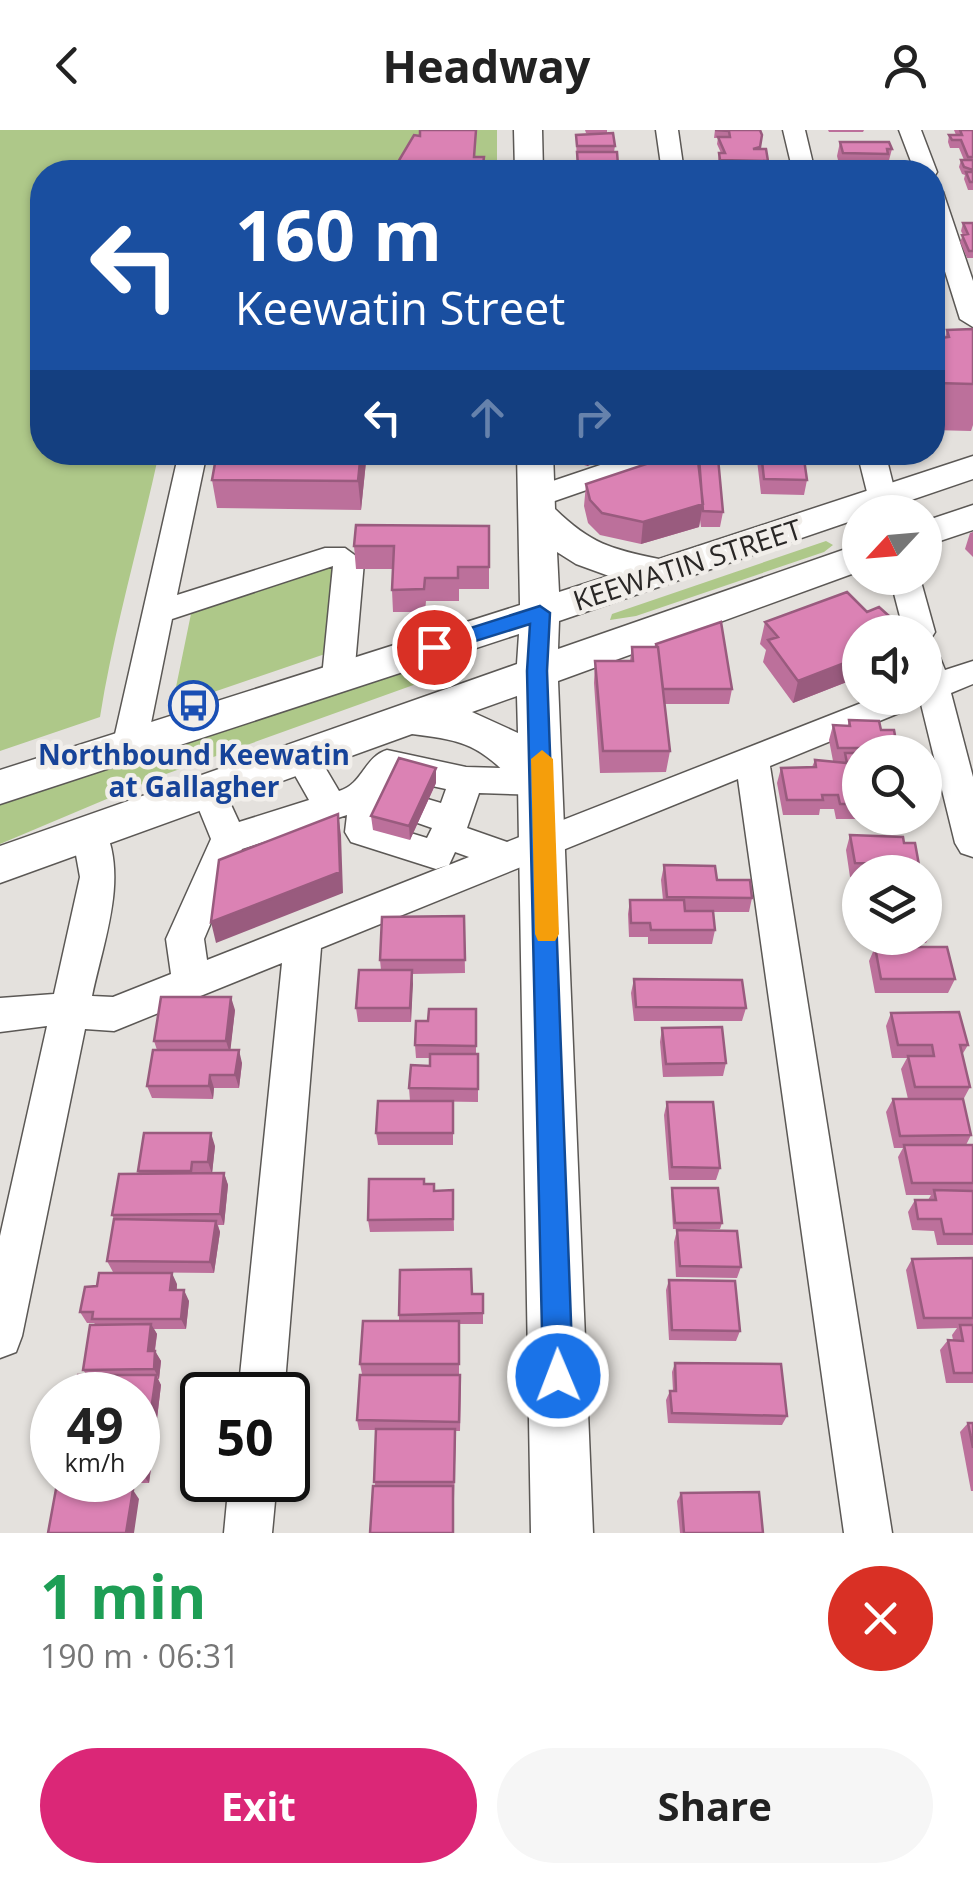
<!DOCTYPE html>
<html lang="en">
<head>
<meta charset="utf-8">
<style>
  :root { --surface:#fff; --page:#f6f6f6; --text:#222; --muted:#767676; --accent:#db2777 }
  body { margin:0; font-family:"Open Sans",sans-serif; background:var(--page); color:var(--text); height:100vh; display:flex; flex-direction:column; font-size:38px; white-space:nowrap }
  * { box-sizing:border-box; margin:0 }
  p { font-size:32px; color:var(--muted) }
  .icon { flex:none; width:55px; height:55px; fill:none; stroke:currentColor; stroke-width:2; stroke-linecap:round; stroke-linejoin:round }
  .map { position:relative; height:1403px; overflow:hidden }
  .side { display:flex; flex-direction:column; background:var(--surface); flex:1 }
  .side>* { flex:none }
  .guide { position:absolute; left:30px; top:30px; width:915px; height:305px; border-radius:40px; box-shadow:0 2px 8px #0004; background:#1a4fa0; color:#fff; overflow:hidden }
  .needle { width:65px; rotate:244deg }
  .tools { position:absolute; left:842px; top:365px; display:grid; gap:20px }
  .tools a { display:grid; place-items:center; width:100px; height:100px; border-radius:50%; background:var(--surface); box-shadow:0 2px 8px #0004; font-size:50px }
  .speed { position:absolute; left:30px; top:1242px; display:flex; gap:20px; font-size:50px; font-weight:700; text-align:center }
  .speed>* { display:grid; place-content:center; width:130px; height:130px; border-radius:50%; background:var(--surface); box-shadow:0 2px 8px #0004; line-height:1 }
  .speed small { font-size:25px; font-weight:400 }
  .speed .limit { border:5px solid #111; border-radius:15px; background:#fff; color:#111 }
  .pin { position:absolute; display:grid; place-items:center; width:85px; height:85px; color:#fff; margin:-42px; border:5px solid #fff; border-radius:50%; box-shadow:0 2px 10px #0007 }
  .me { position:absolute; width:110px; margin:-55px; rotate:359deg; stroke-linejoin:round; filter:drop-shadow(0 0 8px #0008) }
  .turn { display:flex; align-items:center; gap:35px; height:210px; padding:0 40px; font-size:45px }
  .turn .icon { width:130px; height:130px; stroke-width:2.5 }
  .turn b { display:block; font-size:70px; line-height:85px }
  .lanes { display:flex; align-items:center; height:95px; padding:0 40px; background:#0003; justify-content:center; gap:50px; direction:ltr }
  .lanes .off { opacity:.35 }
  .round { display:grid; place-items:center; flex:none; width:105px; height:105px; border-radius:52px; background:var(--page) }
  .head { display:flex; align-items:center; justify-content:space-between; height:170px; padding:0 40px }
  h1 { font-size:60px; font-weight:700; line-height:75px; color:#1e9e55 }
  .cta { display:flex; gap:20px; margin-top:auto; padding:20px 40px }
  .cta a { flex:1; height:115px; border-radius:60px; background:var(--accent); color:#fff; font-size:40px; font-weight:700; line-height:115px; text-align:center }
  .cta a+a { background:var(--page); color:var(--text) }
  header { display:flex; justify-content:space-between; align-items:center; height:130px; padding:0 40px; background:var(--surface); font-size:45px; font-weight:700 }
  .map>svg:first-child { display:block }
  .green { fill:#aec889 }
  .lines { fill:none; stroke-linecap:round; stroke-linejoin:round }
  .minor-casing { stroke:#5b5855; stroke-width:3 }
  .major-casing { stroke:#5b5855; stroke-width:3 }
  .minor { fill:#fff; fill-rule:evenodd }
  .major { fill:#fff; fill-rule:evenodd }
  .wall { fill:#bc709b }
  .shaded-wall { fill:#995b7e }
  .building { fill:#db82b4; stroke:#995b7e; stroke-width:2.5 }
  .route { fill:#1a73e8; stroke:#114b97; stroke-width:2.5 }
  .slow { fill:#f59e0b }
  .labels { text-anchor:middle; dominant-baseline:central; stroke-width:9; stroke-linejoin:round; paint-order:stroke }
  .street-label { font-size:28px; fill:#292726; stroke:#f1eeea }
  .transit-label { font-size:28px; font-weight:bold; fill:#164399; stroke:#f1eeea }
</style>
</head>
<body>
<header><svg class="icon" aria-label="back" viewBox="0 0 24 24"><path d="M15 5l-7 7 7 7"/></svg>Headway<svg class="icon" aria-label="person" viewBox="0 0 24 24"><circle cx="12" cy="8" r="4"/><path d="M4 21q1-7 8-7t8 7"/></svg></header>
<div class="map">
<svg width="973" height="1403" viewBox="0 0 973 1403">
  <rect width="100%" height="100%" fill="#e4e1dd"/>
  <path class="green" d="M0 0H497V42H42V322L159 323C140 411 114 499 100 587L0 621Z
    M826 411 833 415 824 422 636 486 610 490 612 484Z
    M323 437 334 440 325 524 199 567 176 557 192 479Z
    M454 525 470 528 472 534 166 644 0 714V671Z"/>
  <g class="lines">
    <defs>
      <path id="minor" d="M656 0H678L684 42H662Z
        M783 0H805L815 42H793Z
        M899 0H921L937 42 934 47 932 42H915Z
        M932 55 943 62 973 151V197L960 189 932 100Z
        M179 322H207L177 465 325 418H345L364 432 354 547 349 555 338 559 327 555 322 547 333 436 172 489 147 613 142 622 130 625 118 622 113 613Z
        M639 322H683L679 328 546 374H526L522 367 526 360Z
        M857 322H885L900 382H872Z
        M890 448H920L935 502 930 510 925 511V502H904Z
        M925 515 936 518 945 540 973 531V554L951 563 973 647V727L961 723 955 713 920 570 916 576 770 636 892 1403H844L738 649 321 818 284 1265H238L282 833 114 901 85 899 22 1206 16 1222 0 1228V1106L47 896 0 902V868L54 864 80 747 72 703 78 693 90 689 102 693C130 745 103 812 92 866L113 867 171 844 166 809 211 709 191 660 196 651 208 647 220 651 239 692 309 670 284 626 289 617 301 613 313 617 339 661C363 654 364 627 387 620L466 637 543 639 555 643 560 652 555 661 543 665 479 663 467 698 507 712 874 568H925ZM395 648 446 659 441 673 424 668 412 671 407 681 412 691 432 698 427 708 381 694 382 682 398 679 403 670 398 661 389 658ZM347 685 345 702 351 712 436 739 448 735 207 830 204 809 242 719ZM455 722 469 727 449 735Z
        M229 1350H277L272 1403H224Z"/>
      <path id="major" d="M514 0H542L543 42H515Z
        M517 322H553L555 379C591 414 611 419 659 429L973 326V349L876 382H860V388L559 491 558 519 860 414V441L558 551 593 1403H531L518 655C478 615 468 611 412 604L0 753V716L517 534 519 504 0 674V640L520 475ZM557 422 576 434 609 446 559 462ZM517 566 518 603 472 582Z
        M973 375V400L925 416V391Z"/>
    </defs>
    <use href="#minor" class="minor-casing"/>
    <use href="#major" class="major-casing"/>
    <use href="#minor" class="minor"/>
    <use href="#major" class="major"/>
  </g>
  <path class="wall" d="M585 0H607V3L615 16 614 22 618 35V42H577L576 5 600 4 586 3Z
    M715 0H760L762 5 760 19 768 31 770 42H717L719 23H721L717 14 718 8H714Z
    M828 0H864L863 2H829Z
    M954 0H973V60H968L964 49 965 45 962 44 959 37 961 30H964L959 18H950L948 12 949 5H956Z
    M840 12 892 19 888 34H886L885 39 840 38 837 26Z
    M963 93H973V128H967L960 112 963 105 961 101Z
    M973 199V295L971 301 932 300V205L934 209 945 208 947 200Z
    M367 322 361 380 217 378 212 350Z
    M580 322H628L587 336 581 334Z
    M756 322H803L807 350 804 365 761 364Z
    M586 354 723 382 720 397H701L700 390 699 397 641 414 600 405 588 393 584 376Z
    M489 396V459H459V471H426L425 482H393L392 460 393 439H356L354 416Z
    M973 402V427L965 419 970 403Z
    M765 492 860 502V541L857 548 793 573 763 532 766 520 760 514Z
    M632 517 732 559 729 574H664L670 621 666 642 600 643 594 553 595 531H630Z
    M849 590 881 600 896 611 892 622H860V688L896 689H836L834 679H820L819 685H783L777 653 781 638 812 637 815 630 833 631 829 610 833 595 848 596Z
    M436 653 410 710 373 700 371 686Z
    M850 705 904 713 919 735 917 739 919 742H860V770L857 753 859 748 850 747 846 720Z
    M664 735 717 750 752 768 749 782H713L715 800 712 814H648V807H629L628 784 630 770H663L661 750Z
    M925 767 933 799 926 813H869L868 808H925Z
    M464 786 465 843 412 844 411 892H358L356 878 381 840 380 830Z
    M875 817 955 849 948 863H875L869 831Z
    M634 849 746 878 742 891H634L631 863Z
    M476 879V924H478V972L410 971 409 958 430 936V928H416L415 915 428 891Z
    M235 880 230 920 242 933 239 958H214L213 969 152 968 147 956 157 920 154 911Z
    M891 883 968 915 962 925 970 957 963 970 971 1005 966 1015H973V1115H937L934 1101 912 1100 908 1082 915 1070H928L931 1065H906L898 1027 903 1018H894L886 982 893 969H908L901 939 907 928H892L886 896Z
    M662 898 726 933 723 946 663 947 660 912Z
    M453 971V1015H378L376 1003Z
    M667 972 720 1038 716 1050H669L664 985Z
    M215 1016 212 1043H224L228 1055 224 1095H218L220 1102 214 1143 113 1142 107 1131 114 1089 112 1085 139 1044 138 1041Z
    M425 1054 434 1061 453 1060 454 1101 370 1102 368 1090Z
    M672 1058 722 1093 720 1099H673L671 1064Z
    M677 1100 741 1137 737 1148 676 1147 674 1112Z
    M973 1128V1253H946L940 1220 948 1210H953L952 1205 957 1198 917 1199 906 1140 912 1129Z
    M669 1150 740 1201 736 1211 669 1210 666 1160Z
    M177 1154V1160L189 1171 186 1199H154L157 1204 155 1221 161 1231 159 1249H158L161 1255 156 1297H138V1265L87 1245 83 1240 95 1194 94 1193H87L80 1182Z
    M472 1164H483V1194H459V1244H362L360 1234 399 1191V1185Z
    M675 1233 787 1286 782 1295 668 1293 666 1270 670 1261H673L672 1242Z
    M461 1255 460 1301H456L453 1403H370L375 1356 376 1300H359L357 1290Z
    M968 1293H973V1361H971L960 1302Z
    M138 1299 149 1300 155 1308 149 1353H68L65 1350H138Z
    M681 1363 763 1403H680L677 1371Z"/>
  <path class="shaded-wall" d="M361 322H367L361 380 358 351Z
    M588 322H628L587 336Z
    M703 374 699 397 641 414 643 392Z
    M860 522V541L857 548 793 573 798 551Z
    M436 638V653L410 710 409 696Z
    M338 684 341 705 343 763 216 813 211 792Z
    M412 840 413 854 411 892 410 878Z
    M231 867 235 880 230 924 226 911Z
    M239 920 242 933 239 958 235 945Z
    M210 945 214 958 213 969 209 956Z
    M211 1003 215 1016 212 1044 208 1032Z
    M224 1043 228 1055 224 1095 220 1084Z
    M216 1091 220 1102 214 1143 210 1132Z
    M172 1143 177 1154 175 1171 170 1160Z
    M184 1160 189 1171 186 1199 181 1189Z
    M151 1194 157 1204 153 1231 148 1221Z
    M155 1221 161 1231 159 1249 154 1239Z
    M156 1245 161 1255 156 1297 150 1288Z
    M149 1300 155 1308 149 1353 143 1345Z
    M133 1360 139 1369 134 1403H126Z"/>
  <path class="building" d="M420 0H476L474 27H484L482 42H395V37L414 5 420 6Z
    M715 0H760L762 5 760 17 753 19H766L768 31 720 30 719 23H725L718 7H730L729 1Z
    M960 0H973V27H968L961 10H952L949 5H962Z
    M613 3 615 16H577L576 5Z
    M840 12H889L892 19H887L888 24 843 23Z
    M577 22H617L618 35H578Z
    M961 30H973V40L964 37Z
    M718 32 768 33 770 42H719Z
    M966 42H973V52H970Z
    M963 93H973V121H969L962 105 968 104Z
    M973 199V254L937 253 932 239V209L949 207 947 200Z
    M217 322H361L358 351 212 350Z
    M682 322H697L703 374 643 392 602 383 590 370 586 354Z
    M697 322H714L715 327H699L698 332Z
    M761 322H803L807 350 764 349Z
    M699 327 718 328 723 382 703 381Z
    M356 395 489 396V437H458V448H425L424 459 392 460 394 416H354Z
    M847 462 867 482 879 477 889 486 880 490 892 502H860V527L798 551 768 510 778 507 765 492Z
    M721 492 732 559H663L658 517H657L656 514Z
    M632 517H658L670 621H603L595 531H633Z
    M849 590 879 591 881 600H894L896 611H884L885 618H838L833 595 850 596Z
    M845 623H860V674H840L838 665H822L823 670H787L781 638 816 637 815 630 847 633Z
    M399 628 436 638 409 696 371 686Z
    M338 684 340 742 211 792 219 730Z
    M850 705 903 707 904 713H915L919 735 855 733Z
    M664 735 715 736 717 750H750L752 768 667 767Z
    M862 739 919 740V742H862Z
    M925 767 933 799H925Z
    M630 770H684L685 781H713L715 800H651L650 793H631Z
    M464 786 465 830H380L382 787Z
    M875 817H947L955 849H881Z
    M359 840H412L410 878H356Z
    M634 849 742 850 746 878 636 877Z
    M161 867H231L226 911H154Z
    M429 879H476V916L415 915 416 891H428Z
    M959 882 968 915H960L970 957H915L908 926H934L932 915H898L891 883Z
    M722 897 726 933 666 934 662 898Z
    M153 920H239L235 945H210L209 956H147Z
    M430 924H478V959L409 958 411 935 430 936Z
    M893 969H963L971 1005 900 1006Z
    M378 971H453V1003H376Z
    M667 972H713L720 1038 672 1037Z
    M144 1003H211L208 1032H192L191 1041H138Z
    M904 1015H973V1053H912Z
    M224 1043 220 1084 112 1085 119 1044Z
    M369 1049H424V1054H434V1061L453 1060V1089L368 1090Z
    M672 1058H718L722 1093H675Z
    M934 1060 973 1061V1104H944L941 1089H918L915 1070H936Z
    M114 1089 216 1091 210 1132 107 1131Z
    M677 1100 737 1101 741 1137 680 1136Z
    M973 1128V1188H924L912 1129Z
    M471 1139 472 1164H483V1183L399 1185 400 1140Z
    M99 1143H172L170 1160H184L181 1189H92L93 1182H80L85 1157 97 1156Z
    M669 1150 735 1151 740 1201 672 1200Z
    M363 1191H459V1234H360Z
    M151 1194 148 1221H155L154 1239 83 1240 90 1195Z
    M960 1195H973V1243H954L948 1210 963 1211Z
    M675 1233 781 1234 787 1286 672 1283 670 1261H676Z
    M78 1245H156L150 1288H138V1265H74Z
    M360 1245H460L459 1292 357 1290Z
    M968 1293H973V1318Z
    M138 1299 149 1300 143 1345H138Z
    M376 1299H455L454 1352H374Z
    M373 1356H453V1403H370Z
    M56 1359 133 1360 126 1403H48Z
    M759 1362 763 1403H684L681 1363Z"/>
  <path class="route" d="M540 476 550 483 547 541 573 1246 568 1256 558 1261 547 1256 543 1246 527 541 530 494 434 524 423 517 426 512Z"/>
  <path class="slow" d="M542 620 553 629 559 804 555 811H538L535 804 531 629Z"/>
  <defs>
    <symbol id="bus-ring" viewBox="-11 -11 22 22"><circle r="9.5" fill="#f1eeea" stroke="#1a4fb4" stroke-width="1.5"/><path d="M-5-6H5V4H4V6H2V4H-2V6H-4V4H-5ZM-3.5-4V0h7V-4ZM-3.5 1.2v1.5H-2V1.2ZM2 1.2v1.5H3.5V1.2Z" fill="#1a4fb4"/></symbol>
  </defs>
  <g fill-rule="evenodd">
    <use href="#bus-ring" x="166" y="548" width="55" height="55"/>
  </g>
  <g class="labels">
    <g class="street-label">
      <text transform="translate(687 434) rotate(-18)">KEEWATIN STREET</text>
    </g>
    <g class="transit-label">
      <text x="194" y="624">Northbound Keewatin<tspan x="194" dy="32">at Gallagher</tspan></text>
    </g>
  </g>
</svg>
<div class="tools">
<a><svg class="needle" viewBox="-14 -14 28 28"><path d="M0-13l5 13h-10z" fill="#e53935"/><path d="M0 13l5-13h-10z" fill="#767676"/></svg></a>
<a><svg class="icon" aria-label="sound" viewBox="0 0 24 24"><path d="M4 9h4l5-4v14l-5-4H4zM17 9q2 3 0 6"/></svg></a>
<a><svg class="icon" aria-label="search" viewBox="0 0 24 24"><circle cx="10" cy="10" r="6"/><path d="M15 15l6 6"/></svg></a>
<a><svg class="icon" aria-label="layers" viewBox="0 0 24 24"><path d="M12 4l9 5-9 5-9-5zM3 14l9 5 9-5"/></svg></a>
</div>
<div class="speed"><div>49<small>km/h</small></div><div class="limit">50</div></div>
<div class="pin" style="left:434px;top:517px;background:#d93025"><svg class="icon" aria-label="arrive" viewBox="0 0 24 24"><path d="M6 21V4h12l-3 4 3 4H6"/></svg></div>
<svg class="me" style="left:558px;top:1246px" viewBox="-20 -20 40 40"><circle r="17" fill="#1a73e8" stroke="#fff" stroke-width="3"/><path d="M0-11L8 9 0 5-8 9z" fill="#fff"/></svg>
<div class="guide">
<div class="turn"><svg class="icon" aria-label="left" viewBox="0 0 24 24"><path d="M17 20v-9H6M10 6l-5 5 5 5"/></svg><div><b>160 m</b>Keewatin Street</div></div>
<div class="lanes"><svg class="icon" aria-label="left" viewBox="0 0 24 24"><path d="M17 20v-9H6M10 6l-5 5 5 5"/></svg><svg class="icon off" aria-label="ahead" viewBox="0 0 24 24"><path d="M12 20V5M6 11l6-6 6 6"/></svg><svg class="icon off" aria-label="right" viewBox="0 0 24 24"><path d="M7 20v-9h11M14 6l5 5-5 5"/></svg></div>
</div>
</div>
<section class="side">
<div class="head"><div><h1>1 min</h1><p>190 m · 06:31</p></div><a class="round" style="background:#d93025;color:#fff"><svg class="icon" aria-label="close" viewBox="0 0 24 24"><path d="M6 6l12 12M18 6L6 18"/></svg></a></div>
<div class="cta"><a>Exit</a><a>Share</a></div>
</section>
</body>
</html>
